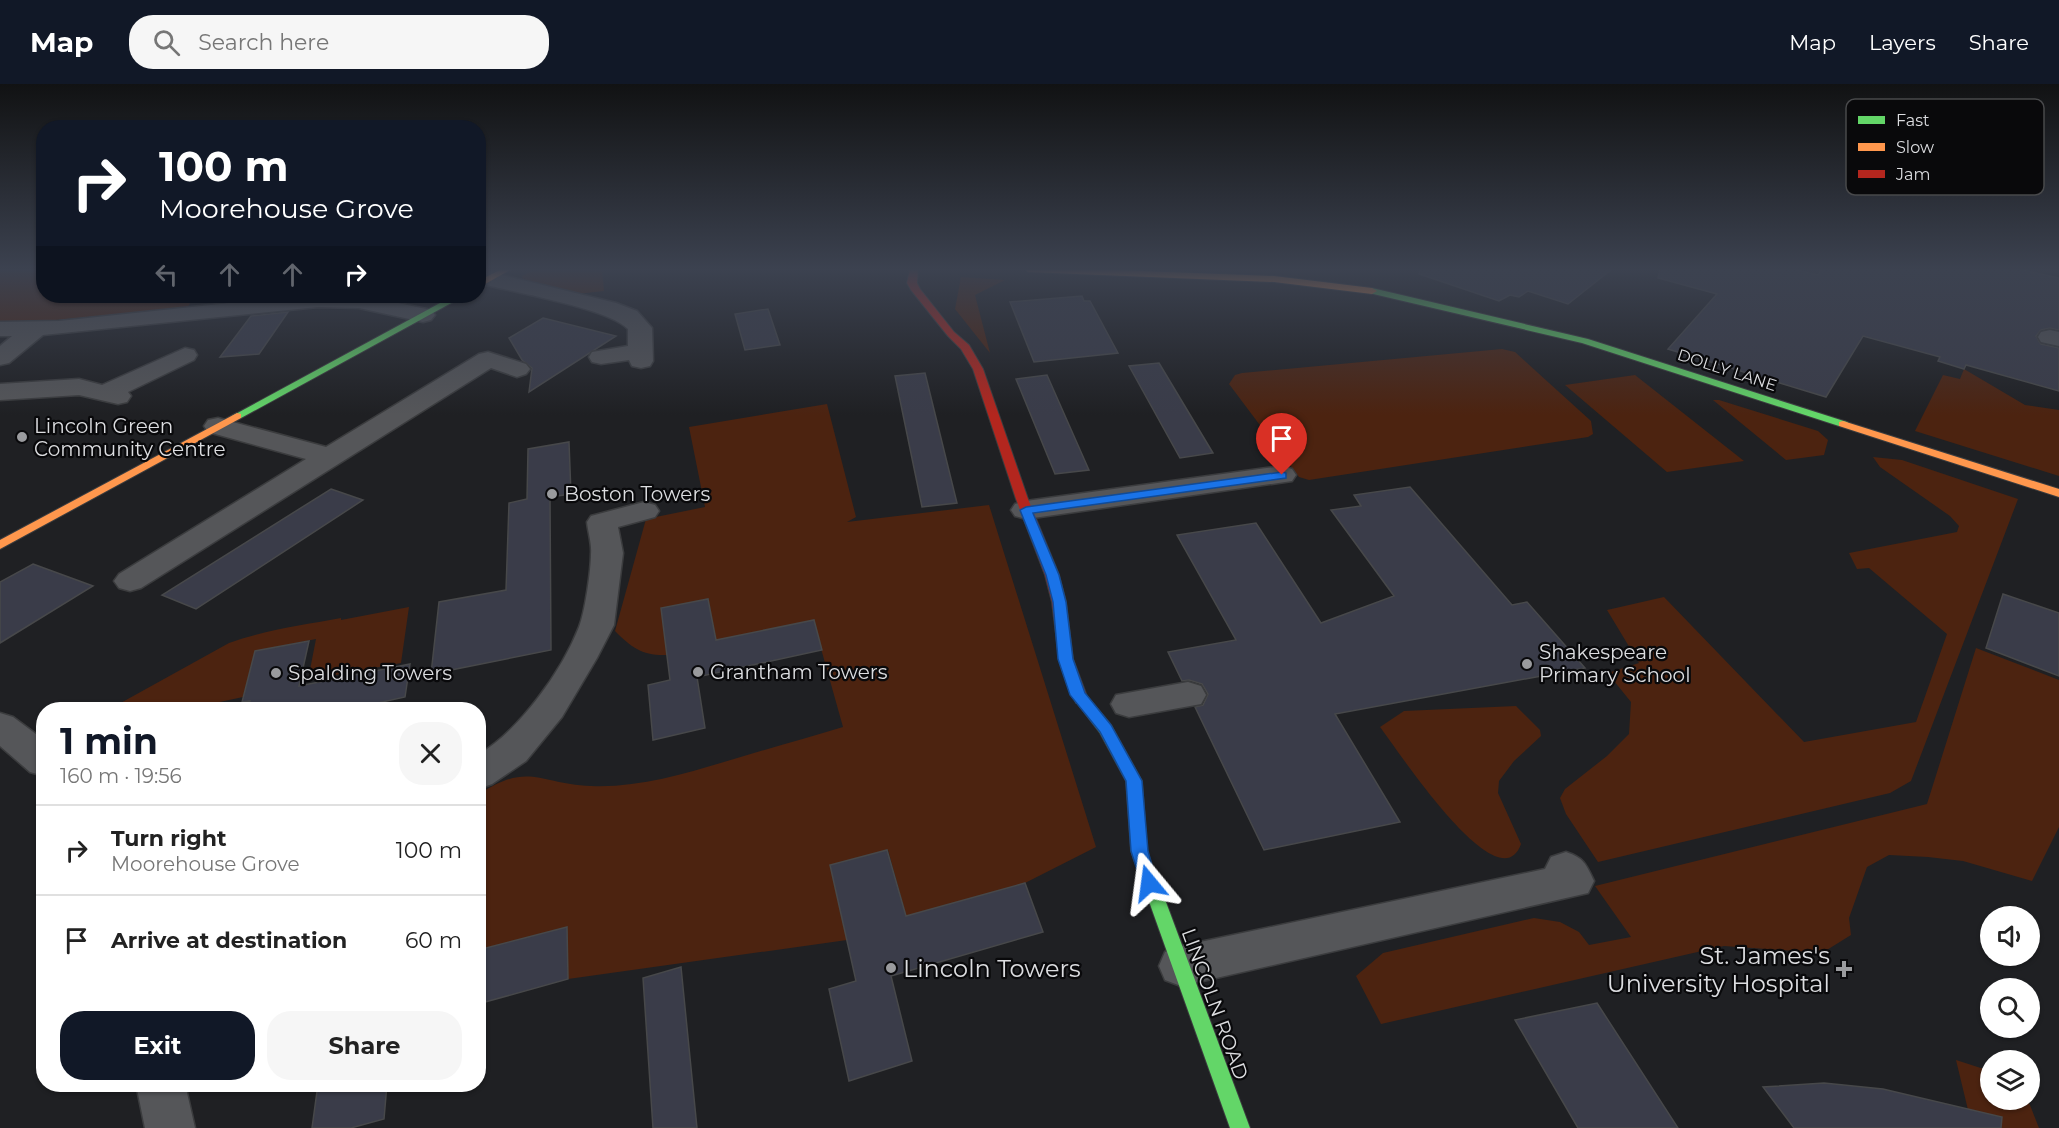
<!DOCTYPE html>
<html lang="en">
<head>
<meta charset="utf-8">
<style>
  :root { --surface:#fff; --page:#f6f6f6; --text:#222; --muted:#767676; --line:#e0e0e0; --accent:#111827 }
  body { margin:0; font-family:Montserrat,sans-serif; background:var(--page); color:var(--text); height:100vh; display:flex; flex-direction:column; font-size:22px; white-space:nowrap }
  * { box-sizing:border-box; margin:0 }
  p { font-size:20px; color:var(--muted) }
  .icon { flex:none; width:33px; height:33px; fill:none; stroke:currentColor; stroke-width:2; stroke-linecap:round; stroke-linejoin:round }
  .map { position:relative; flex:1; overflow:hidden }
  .details { position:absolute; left:36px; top:618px; width:450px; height:390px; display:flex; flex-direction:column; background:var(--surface); border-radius:24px; box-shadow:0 2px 4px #0004 }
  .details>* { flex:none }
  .top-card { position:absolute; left:36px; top:36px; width:450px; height:183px; border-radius:24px; box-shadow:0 2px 4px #0004; background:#111827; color:#fff; overflow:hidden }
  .controls { position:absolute; left:1980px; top:822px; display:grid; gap:12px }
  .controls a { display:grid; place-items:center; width:60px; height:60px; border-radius:50%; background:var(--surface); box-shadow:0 2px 4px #0004; font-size:30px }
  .pin { position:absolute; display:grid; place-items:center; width:51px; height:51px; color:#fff; margin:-62px -26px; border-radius:50% 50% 50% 0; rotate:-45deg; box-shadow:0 0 6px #0007 }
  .pin .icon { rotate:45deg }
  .me { position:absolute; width:66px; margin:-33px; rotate:344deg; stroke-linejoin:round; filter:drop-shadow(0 0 4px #0008) }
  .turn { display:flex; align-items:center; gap:21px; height:126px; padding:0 24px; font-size:27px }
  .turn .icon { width:78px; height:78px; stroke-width:2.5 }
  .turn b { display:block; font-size:42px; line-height:51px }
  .lanes { display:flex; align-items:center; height:57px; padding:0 24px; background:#0003; justify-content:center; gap:30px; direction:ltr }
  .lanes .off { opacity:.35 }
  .round { display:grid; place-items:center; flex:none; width:63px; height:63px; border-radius:24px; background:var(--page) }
  .overview { display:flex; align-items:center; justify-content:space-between; height:102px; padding:0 24px }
  h1 { font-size:36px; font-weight:700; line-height:45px; color:var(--accent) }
  .primary-button { display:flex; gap:12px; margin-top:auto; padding:12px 24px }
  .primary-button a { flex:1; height:69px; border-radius:24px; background:var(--accent); color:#fff; font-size:24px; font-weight:700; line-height:69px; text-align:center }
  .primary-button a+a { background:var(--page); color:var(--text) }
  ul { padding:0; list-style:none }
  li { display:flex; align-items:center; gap:18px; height:90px; padding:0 24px; border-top:2px solid var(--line) }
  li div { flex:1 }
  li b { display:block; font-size:22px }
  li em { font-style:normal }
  header { display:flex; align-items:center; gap:36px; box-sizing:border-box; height:84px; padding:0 30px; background:var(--accent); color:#fff }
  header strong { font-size:28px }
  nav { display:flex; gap:33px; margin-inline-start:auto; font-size:21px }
  .search { width:420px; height:54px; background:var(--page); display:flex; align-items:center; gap:15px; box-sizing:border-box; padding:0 21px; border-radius:24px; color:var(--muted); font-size:22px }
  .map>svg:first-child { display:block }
  .green { fill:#4c2310 }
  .building { fill:#3a3c49; stroke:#47484a; stroke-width:1.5 }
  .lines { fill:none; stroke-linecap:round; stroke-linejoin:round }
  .street-casing { stroke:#3b3c3e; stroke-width:3 }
  .fast-casing { stroke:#3b3c3e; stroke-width:2 }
  .slow-casing { stroke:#3b3c3e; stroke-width:2 }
  .jam-casing { stroke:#3b3c3e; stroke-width:2 }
  .street { fill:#555659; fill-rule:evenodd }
  .fast { fill:#63d668; fill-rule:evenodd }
  .slow { fill:#ff974d; fill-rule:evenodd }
  .jam { fill:#b3261e; fill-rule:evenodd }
  .route { fill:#1a73e8; stroke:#114b97; stroke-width:1.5 }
  .poi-dot { fill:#9a9b9e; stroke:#09090b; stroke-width:2 }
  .labels { text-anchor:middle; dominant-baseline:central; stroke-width:4.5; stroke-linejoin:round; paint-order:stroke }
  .far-street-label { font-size:16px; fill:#dcdde0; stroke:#09090b }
  .poi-label { font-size:20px; fill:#dcdde0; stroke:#09090b; text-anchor:start }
  .street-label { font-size:20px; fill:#dcdde0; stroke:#09090b }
  .near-poi-label { font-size:24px; fill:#dcdde0; stroke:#09090b; text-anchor:end }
  .key { fill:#09090b; stroke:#48494b; stroke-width:1.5 }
  .key-label { font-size:16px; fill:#dcdde0 }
</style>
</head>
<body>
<header>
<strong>Map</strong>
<div class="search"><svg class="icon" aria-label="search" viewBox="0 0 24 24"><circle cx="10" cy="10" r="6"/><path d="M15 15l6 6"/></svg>Search here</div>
<nav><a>Map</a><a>Layers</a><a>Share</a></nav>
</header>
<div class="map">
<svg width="2059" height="1044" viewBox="0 0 2059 1044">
  <rect width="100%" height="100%" fill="#1f2023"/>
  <path class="green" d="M0 185H43L44 212H194L188 223 36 238 0 237Z
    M552 185H602L604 207 576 210 523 196 522 192 532 187Z
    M961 193 1005 196 975 211 990 269 955 225Z
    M1502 265 1515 268 1591 337 1593 350 1588 353 1309 396 1299 393 1229 300 1235 291 1242 289Z
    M1964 285 2025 321 2059 326V392L1915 347 1943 291 1960 295Z
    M1635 291 1744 377 1667 388 1565 301Z
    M1713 316H1719L1818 347 1828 356 1824 371 1786 376Z
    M827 320 856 433 847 438 989 421 1096 763 1025 799 908 839 888 766 830 781 847 856 568 895 567 844 479 871 478 711C528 677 539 700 591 702 640 704 687 689 734 675 770 664 807 654 843 643L813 536 717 560 708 515 661 524 667 571C643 572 632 564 615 547L646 435 705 423 689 343Z
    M1873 373 1902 376 2018 415 1911 697 1890 709 1598 778 1566 730 1560 714 1565 705 1607 672 1629 650 1631 618 1614 597 1611 588 1639 579 1607 526 1664 513 1804 658 1916 638 1947 550 1869 484 1857 485 1849 469 1957 448 1959 442 1950 432 1880 383Z
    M409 523 401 579 308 596 316 555 255 567 243 613 187 625 108 626 229 559C265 546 303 541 341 534V536Z
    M1976 564 2059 596V743L2032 797 1963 777 1928 773 1889 771 1867 783 1849 834 1851 851 1822 869 1724 862 1381 940 1356 892 1383 869 1534 834 1560 838 1579 848 1589 861 1631 853 1595 802 1927 720Z
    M1516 622 1540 646 1541 652 1514 677 1499 697 1498 709 1521 760C1499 822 1395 662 1380 643L1404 627Z
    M1956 976 1990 987V1016H2028L2039 1044H2001L1969 1030Z"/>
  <path class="building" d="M1420 185H1612L1568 220 1528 207 1519 213 1510 211 1499 217 1419 190Z
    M1660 185H1793L1818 191 1822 185H2018L2059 194V246L2050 244 2041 246 2036 252 2041 260 2059 264V307L1966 281 1964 285 1938 277 1940 273 1863 252 1826 313 1668 265 1717 210 1658 194Z
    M1082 212 1084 217H1090L1118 269 1034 278 1010 218Z
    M768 225 780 261 745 266 735 230Z
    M288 228 259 270 220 273 251 232Z
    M543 234 616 252 529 308 532 284 522 276 509 254Z
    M1159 279 1213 369 1180 374 1129 282Z
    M925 289 957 419 922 423 895 292Z
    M1047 291 1089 386 1055 390 1016 295Z
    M569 358 571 410 550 413 551 566 431 590 439 518 506 506 509 419 527 415 528 365Z
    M1410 403 1512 521 1527 518 1585 584 1335 630 1400 738 1264 766 1195 623 1203 621 1208 610 1202 600 1189 596 1182 597 1168 568 1236 556 1177 451 1256 439 1321 539 1394 512 1331 426 1361 422 1354 411Z
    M331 405 363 416 196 525 162 511Z
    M33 480 93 502 0 559V498Z
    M2003 510 2059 529V592L1986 564Z
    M708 515 716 556 814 536 822 566 697 593 705 644 653 656 648 601 670 596 661 524Z
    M309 557 299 602 410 580 405 613 347 626H248L250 617 242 618 255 567Z
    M887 766 906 832 1025 799 1043 848 891 892 912 977 849 997 829 905 856 897 830 781Z
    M567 843 568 895 478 920V866Z
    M681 883 697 1044H653L643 894Z
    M1597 919 1678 1044H1578L1515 936Z
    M1824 999 1883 1005 2002 1033 2001 1044H1794L1763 1003Z
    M318 1000H387L384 1035 351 1044H312Z"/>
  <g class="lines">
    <defs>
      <path id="street" d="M490 188 616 219 637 227 652 244 653 277 650 282 641 284 632 282 629 276 601 280 592 278 589 273 592 268 628 262V245C610 225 514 208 482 200L479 195 482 190Z
        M296 212H365L431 226 435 231 431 236 423 238 359 224 318 223 43 251 9 279 0 281V262L12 252H0V238L59 237Z
        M2050 246 2059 248V262L2041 258 2038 253 2041 248Z
        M185 264 194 266 197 271 194 276 128 308 131 312 127 318 118 320 79 311 0 316V300L79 295 102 301Z
        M488 268 526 280 530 285 526 290 517 293 491 284 141 504 130 507 119 504 114 497 119 490 306 375 208 348 204 342 208 336 218 334 326 363 479 270Z
        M1282 382 1292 385 1296 391 1292 397 1026 435 1015 432 1011 426 1015 420 1026 417Z
        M644 418 655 421 659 427 655 433 618 443 623 469 614 541 597 574 562 633 526 677 492 700 478 705V671C519 647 562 587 579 543 585 528 591 486 591 470 592 460 588 448 587 438L591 432Z
        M1188 598 1201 602 1206 611 1201 620 1129 633 1116 629 1111 620 1116 611Z
        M0 629 13 633 44 656V692L30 688 0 662Z
        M1566 768C1584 774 1586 780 1594 797L1588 809 1181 902 1165 896 1159 882 1165 868 1181 862 1545 785 1551 773Z
        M136 1000H185L195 1044H145Z"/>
      <path id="fast" d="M1372 204 1588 255 1847 338 1849 340 1847 342H1839L1582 259 1369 209V205Z
        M453 212H464L241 334H233L232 332Z
        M1081 610 1086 611 1111 641 1142 697 1147 767 1250 1044H1230L1131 767 1126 697 1100 649 1074 615 1076 611Z"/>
      <path id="slow" d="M502 185H512L478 204V197Z
        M1024 185H1089L1274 192 1372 204 1377 207 1372 210 1274 198 1028 188Z
        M237 329 241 330V334L0 465V456Z
        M1843 337 2059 405V413L1839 342V338Z"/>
      <path id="jam" d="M910 185H918L917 199 920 205 954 248 969 261 983 285 1028 415 1059 491 1066 518 1073 575 1088 615 1086 619H1076L1059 575 1052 518 1045 491 1016 415 973 285 961 265 948 252 911 206 907 199Z"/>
    </defs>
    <use href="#street" class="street-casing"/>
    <use href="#fast" class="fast-casing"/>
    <use href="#slow" class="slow-casing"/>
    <use href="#jam" class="jam-casing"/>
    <use href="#street" class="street"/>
    <use href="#fast" class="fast"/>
    <use href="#slow" class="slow"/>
    <use href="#jam" class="jam"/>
  </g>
  <linearGradient id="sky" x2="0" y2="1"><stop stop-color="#111213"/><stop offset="0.56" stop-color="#3c4250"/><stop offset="1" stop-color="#3c4250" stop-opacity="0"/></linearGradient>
  <rect width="2059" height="331" fill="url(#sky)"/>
  <path class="route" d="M1282 388 1286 389V394L1033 429 1059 491 1066 518 1073 575 1085 609 1111 641 1142 697 1148 767 1157 799 1155 805 1149 807 1143 805 1131 767 1126 697 1100 648 1070 611 1058 575 1053 518 1046 491 1020 426 1026 423Z"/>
  <g class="poi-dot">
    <circle cx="22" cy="353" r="6"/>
    <circle cx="552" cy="410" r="6"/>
    <circle cx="1527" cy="580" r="6"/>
    <circle cx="698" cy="588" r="6"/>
    <circle cx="276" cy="589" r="6"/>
    <circle cx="891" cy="884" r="6"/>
    <path d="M1841 876h6v6h6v6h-6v6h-6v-6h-6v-6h6z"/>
  </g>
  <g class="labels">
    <g class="far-street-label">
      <text transform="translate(1727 286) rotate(18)">DOLLY LANE</text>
    </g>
    <g class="poi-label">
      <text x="34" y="342">Lincoln Green<tspan x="34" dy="23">Community Centre</tspan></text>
      <text x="564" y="410">Boston Towers</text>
      <text x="1539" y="568">Shakespeare<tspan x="1539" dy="23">Primary School</tspan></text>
      <text x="710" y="588">Grantham Towers</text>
      <text x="288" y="589">Spalding Towers</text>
    </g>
    <g class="street-label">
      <text transform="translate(1215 920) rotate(70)">LINCOLN ROAD</text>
    </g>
    <g class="near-poi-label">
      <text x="1830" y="871">St. James's<tspan x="1830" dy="28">University Hospital</tspan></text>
      <text x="903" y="884" text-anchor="start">Lincoln Towers</text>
    </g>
  </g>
  <rect x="1846" y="15" width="198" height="96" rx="9" class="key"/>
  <rect x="1858" y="32" width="27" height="8" fill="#63d668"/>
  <rect x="1858" y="59" width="27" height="8" fill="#ff974d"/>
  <rect x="1858" y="86" width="27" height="8" fill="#b3261e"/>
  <g class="key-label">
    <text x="1896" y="42">Fast</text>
    <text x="1896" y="69">Slow</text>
    <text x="1896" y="96">Jam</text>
  </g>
</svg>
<div class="controls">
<a><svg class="icon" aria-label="sound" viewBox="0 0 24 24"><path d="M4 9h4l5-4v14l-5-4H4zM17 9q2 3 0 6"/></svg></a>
<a><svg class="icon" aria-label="search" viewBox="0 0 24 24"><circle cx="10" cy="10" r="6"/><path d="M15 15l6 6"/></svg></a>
<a><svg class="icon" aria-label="layers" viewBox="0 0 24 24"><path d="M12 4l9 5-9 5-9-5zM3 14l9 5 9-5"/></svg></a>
</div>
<div class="pin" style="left:1282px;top:391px;background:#d93025"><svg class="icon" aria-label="arrive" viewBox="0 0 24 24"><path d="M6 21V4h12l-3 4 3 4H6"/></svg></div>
<svg class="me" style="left:1149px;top:799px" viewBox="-20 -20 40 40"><path d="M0-17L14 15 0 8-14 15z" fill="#1a73e8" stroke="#fff" stroke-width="4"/></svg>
<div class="top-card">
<div class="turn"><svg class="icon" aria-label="right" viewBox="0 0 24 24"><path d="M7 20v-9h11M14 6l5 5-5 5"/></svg><div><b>100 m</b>Moorehouse Grove</div></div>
<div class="lanes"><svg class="icon off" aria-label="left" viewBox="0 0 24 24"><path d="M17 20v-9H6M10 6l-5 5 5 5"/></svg><svg class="icon off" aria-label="ahead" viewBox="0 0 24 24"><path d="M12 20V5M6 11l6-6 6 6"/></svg><svg class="icon off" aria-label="ahead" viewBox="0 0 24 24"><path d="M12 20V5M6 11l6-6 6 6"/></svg><svg class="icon" aria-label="right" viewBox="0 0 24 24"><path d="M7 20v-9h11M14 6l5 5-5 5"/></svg></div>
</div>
<section class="details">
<div class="overview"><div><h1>1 min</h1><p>160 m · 19:56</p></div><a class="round"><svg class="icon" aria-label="close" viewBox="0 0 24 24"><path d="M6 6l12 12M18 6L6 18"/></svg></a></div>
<ul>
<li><svg class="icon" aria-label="right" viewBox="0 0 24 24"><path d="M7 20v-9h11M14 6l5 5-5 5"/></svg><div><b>Turn right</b><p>Moorehouse Grove</p></div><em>100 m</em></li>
<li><svg class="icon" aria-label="arrive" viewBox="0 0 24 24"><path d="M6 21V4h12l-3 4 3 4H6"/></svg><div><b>Arrive at destination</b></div><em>60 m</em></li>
</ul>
<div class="primary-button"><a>Exit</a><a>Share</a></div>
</section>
</div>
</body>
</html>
